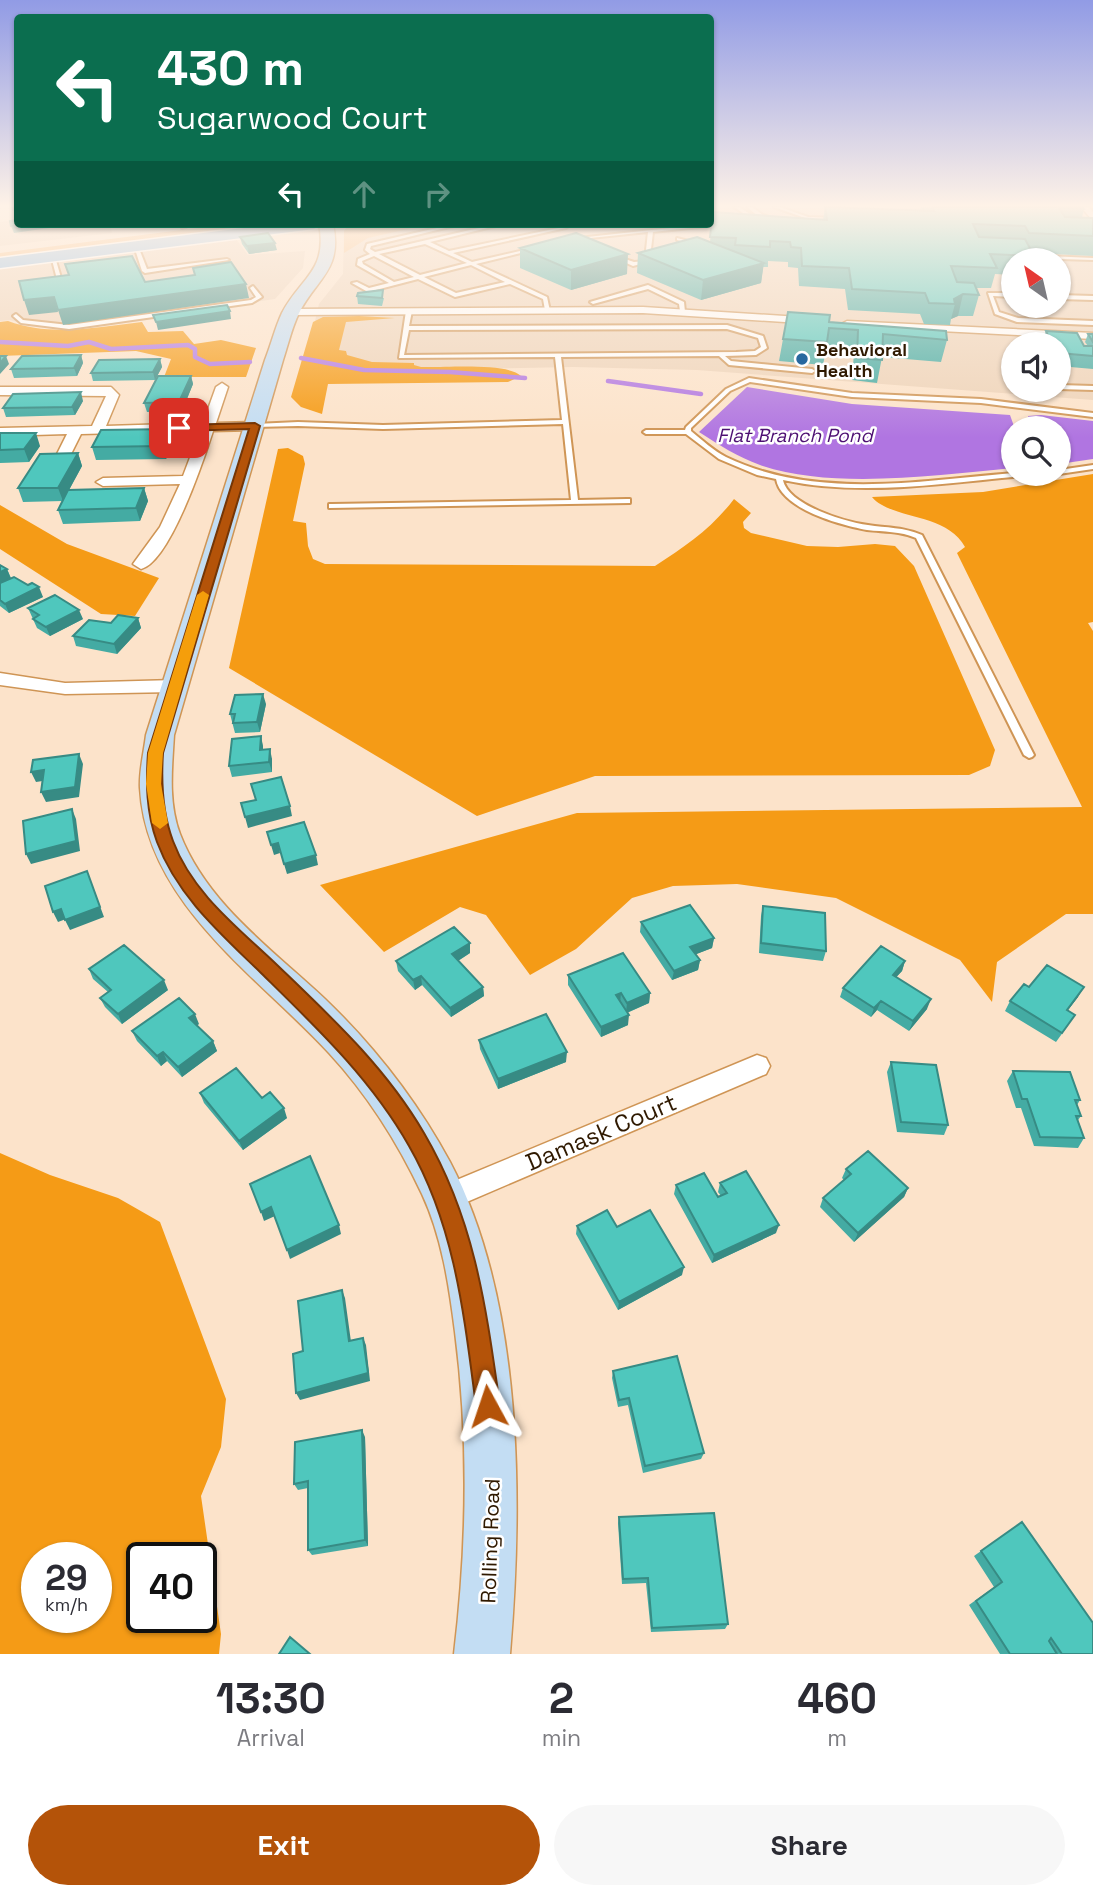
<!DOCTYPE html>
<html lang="en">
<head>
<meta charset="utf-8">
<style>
  :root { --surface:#fff; --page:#f7f7f7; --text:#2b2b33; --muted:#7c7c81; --accent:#b45309 }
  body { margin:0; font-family:"Space Grotesk",sans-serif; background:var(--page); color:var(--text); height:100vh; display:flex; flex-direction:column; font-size:26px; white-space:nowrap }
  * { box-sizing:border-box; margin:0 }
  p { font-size:23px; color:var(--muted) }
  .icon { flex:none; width:38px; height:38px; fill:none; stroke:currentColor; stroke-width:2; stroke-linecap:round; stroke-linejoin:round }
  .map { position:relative; height:1654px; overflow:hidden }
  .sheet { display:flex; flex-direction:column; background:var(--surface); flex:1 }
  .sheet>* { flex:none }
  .top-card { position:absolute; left:14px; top:14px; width:700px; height:214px; border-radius:7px; box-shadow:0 2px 5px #0004; background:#0b6e4f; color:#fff; overflow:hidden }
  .needle { width:46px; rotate:326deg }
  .fabs { position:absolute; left:1001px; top:248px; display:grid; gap:14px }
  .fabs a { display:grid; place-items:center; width:70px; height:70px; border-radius:50%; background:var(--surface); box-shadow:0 2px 5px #0004; font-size:35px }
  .speed { position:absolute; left:21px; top:1542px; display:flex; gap:14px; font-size:35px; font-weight:700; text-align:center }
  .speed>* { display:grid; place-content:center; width:91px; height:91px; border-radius:50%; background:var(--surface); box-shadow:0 2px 5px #0004; line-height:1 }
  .speed small { font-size:18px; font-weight:400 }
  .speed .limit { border:4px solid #111; border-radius:10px; background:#fff; color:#111 }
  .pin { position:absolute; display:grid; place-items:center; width:60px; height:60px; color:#fff; margin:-30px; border-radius:14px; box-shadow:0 4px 10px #0006 }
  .me { position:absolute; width:77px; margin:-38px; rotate:355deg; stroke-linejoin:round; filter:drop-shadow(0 0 5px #0008) }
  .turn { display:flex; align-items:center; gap:24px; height:147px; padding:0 28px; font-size:32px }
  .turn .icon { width:91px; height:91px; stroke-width:2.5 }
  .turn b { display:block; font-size:49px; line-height:60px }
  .lanes { display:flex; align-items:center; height:66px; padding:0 28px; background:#0003; justify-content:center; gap:35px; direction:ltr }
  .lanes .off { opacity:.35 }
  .eta { display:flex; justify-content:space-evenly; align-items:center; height:119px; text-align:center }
  .eta b { font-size:42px; font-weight:700; line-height:49px }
  .action { display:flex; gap:14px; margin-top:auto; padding:14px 28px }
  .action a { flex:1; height:80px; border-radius:42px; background:var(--accent); color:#fff; font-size:28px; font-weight:700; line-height:80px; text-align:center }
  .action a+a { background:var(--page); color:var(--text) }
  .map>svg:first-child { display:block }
  .built { fill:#eed3b8; fill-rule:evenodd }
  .green { fill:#f9bb78 }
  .forest { fill:#f59b16; fill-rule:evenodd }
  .water { fill:#b075e1 }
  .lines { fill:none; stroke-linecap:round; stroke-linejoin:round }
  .stream { stroke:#b075e1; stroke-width:4.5 }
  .lane-casing { stroke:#cf9555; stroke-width:4 }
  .street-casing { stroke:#cf9555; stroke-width:3 }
  .secondary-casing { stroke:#cf9555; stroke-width:3 }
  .primary-casing { stroke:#fff; stroke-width:3 }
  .lane { fill:#fff; fill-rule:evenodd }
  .street { fill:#fff; fill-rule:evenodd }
  .secondary { fill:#c3ddf3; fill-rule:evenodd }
  .primary { fill:#88bbe7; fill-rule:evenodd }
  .wall { fill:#44aba3 }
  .shaded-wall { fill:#378b84 }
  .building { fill:#4fc7bd; stroke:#378b84; stroke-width:2 }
  .route { fill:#b45309; stroke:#753606; stroke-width:2 }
  .slow { fill:#f59e0b }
  .poi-dot { fill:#28689f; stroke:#fff; stroke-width:2.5 }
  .labels { text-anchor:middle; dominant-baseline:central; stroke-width:5; stroke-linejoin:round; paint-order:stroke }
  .far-poi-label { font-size:18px; font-weight:bold; fill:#2f1900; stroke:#fff; text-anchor:start }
  .far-water-label { font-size:19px; font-style:italic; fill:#4d0f72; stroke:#fff }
  .street-label { font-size:21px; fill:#2f1900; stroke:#fff }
  .near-street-label { font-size:24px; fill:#2f1900; stroke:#fff }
</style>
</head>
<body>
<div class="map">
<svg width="1093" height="1654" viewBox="0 0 1093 1654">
  <rect width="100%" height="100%" fill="#fce3ca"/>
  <path class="built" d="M711 207H1077L1093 229V400L697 370 573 367 303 372 319 304 343 274 344 231 347 227 366 224H710ZM1013 261H1059V306H1013ZM1013 345H1059V390H1013Z
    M17 220 18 224H110L112 233 0 246V222Z
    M236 239 248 255 305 251 303 268 275 299 68 328 32 326 10 320 0 321V269Z"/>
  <path class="green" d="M229 224H285L0 261V253Z
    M366 224H430L368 238 344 253V231L347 227Z"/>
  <path class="forest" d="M359 316 395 318 346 322 339 350 346 351 347 355 372 362 414 363V365L421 367C443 368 507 362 521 376L508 382 328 384 322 414 301 407 291 397 313 322 323 317Z
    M8 321C50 337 98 327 142 322L148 332 183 331 194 344 221 340 256 348 246 377H164L171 359 136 351 0 356V322Z
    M288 448 303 456 305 464 293 521 306 523 308 546 313 559 325 564 655 566C686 546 712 528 734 499L751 513 743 522 744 528 751 533 807 546 838 547 875 544 895 546 914 566 995 750 990 766 969 775 595 776 477 816 229 668 278 449Z
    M1093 474V622L1088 623 1093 631V914H1066L997 962 992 1002 960 960 836 898 737 884 673 886 632 898 576 949 530 975 486 915 460 907 384 952 320 885 577 813 1082 807 957 553 965 547C946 512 891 520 872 497L983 492Z
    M0 505 67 544 159 578 135 616 101 614 0 549Z
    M0 1153 50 1175 118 1198 160 1222 226 1399 221 1447 201 1496 221 1634 219 1654H0ZM37 1558H96V1617H37ZM142 1558H201V1617H142Z"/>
  <path class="water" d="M747 387 852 404 1010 415 1015 429 1013 468C937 475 833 490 760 465 738 457 719 445 699 432Z
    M1041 415 1093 421V459L1059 464V429H1033L1028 416Z"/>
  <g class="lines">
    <path class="stream" d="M0 342 68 346 89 342 111 349 188 345 195 349V357L210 364 250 362
      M301 358 364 370 450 372 525 378
      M608 381 701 394"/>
    <defs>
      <path id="lane" d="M734 207H739L750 214 747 223 743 222 746 215Z
        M747 207H752L763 215 774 219 772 220 759 217Z
        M774 207H780L808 217 838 218 808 219Z
        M725 222 727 224 653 232 651 249 662 254 660 256 646 250 648 232 571 240 569 239Z
        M181 224H185L186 227 182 228Z
        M454 224H462L371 246 370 249 375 252 496 224H504L430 242 449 251 568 226 566 228 453 253 472 262 533 248V250L476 264 547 297 550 311 545 310 543 299 510 284 455 297 418 279 368 292 352 283 357 282 369 288 389 283 357 265 358 259 370 254 365 250 367 244ZM425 244 467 263 420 275 379 254ZM374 256 414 277 394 282 363 264 362 261ZM471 265 505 282 456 293 424 277Z
        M677 238 696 243 694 244 677 240Z
        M136 245 138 246 147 269 227 259 229 260 145 273 142 271 134 246Z
        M613 255 634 262 646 261 648 262 633 266 613 257Z
        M1025 255 1093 258V260L1028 258 1029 261H1024L1023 256Z
        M51 256 55 257 64 288 59 287Z
        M648 285 684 302 685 312 680 311 679 304 648 289 593 304 590 302Z
        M253 286 262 297 252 303 69 329 21 323 13 316 16 314 23 320 69 325 251 300 256 297 250 288Z
        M988 293H1013V297L993 296 999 312 1018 318 1093 321V325L1017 322 995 314Z
        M1059 295 1093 296V300L1059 299Z
        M409 309 412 311 409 326 727 325 763 336 767 348 756 355 725 356 731 361 812 369 815 371 812 373 729 365 719 356 561 357 578 500 627 499H630V503L329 508V504H332L571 500 563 424 383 429 298 426 253 427V425L255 424 298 422 383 425 562 420 555 357 399 358 406 311ZM727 329 758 338 761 347 755 351 736 352 404 355 409 330Z
        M749 378 852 393 981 399 1093 413V417L981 403 852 397 750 382 730 391 691 428V431C702 440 714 451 726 457 815 500 919 481 1013 473V474H1026L1023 476C944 483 861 497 783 480 788 505 845 522 868 525 886 528 904 527 922 535L1034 755 1032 757 1029 758 1024 755 916 538C900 531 884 532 867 530 840 525 781 509 776 479L757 475 719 459 686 434H646L643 432 646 430H685L686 427 726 389Z
        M1059 385 1093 386V390L1059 389Z
        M1093 465V469L1059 474V470Z"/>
      <path id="street" d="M1081 207H1089L1093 212V221Z
        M643 307 815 318 821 321 815 324 643 313 291 315 286 312 291 309Z
        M847 321 1093 333V339L843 326 841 324Z
        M222 383 228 387 216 423 255 422 262 426 255 430 213 431C204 459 170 562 141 569L133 564 160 527 180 484 103 486 96 482 103 478 183 476 200 431 81 434 67 462 60 466 53 462 67 434 0 436V428L92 426 106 396 0 395V387H111L119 395 106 426 203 423 216 387Z
        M0 673 65 683 175 680 184 686 175 692 65 694 0 685Z
        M757 1055 766 1058 770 1066 766 1074 455 1207 445 1211 435 1207 431 1198 435 1189Z"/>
      <path id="secondary" d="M319 224H333C343 270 316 279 299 313 292 327 288 345 283 360L174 735C172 768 168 802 180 834 207 904 273 950 325 999 375 1047 417 1101 450 1162 523 1301 523 1501 510 1654H454C467 1546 469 1440 455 1332 449 1285 442 1237 422 1194 398 1143 367 1094 329 1053 258 976 146 903 140 788 139 771 144 752 146 735L265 360C271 345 275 328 282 313 300 278 328 271 319 224Z"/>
      <path id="primary" d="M276 224H322L314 229 0 268V258Z"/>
    </defs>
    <use href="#lane" class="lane-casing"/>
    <use href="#street" class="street-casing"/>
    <use href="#secondary" class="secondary-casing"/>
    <use href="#primary" class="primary-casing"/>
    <use href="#lane" class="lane"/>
    <use href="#street" class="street"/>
    <use href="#secondary" class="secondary"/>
    <use href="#primary" class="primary"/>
  </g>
  <path class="wall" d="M825 207 920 210 921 207H1083L1084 209 1082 217 1093 218V256L1033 253 1034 256 1033 261H1013V275L995 274 991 288H976L979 295 973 316H958L951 319 950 325 924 324 920 314 848 310 845 289 799 286 798 268 788 267V262L768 261V267H763L761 283 701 300 637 273 638 253 706 241 710 242 713 212 823 220Z
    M240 237 277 250 249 254 242 244Z
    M520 248 627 274 571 290 520 268Z
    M357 296 384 298 382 306 358 304Z
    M829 322 947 340 941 362 882 357 877 383 852 380 854 352 826 350 823 365 779 361 783 339Z
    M1046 331 1084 346H1088L1085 342 1088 334H1093V369L1059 366V345H1043L1042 343Z
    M81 355 83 363 77 376 14 378 11 369Z
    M160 359 162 367 155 380 93 381 91 373Z
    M191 376 193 384 182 411 147 412 144 403Z
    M83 401 75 415 6 417 3 408Z
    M0 433 40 446 29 462 0 463Z
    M174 442 166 459 96 460 92 447Z
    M78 453 82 466 69 490 144 488 148 501 140 521 63 524 58 510 63 501 23 502 18 488Z
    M0 565 7 569 11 578 28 585 43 597 9 613 0 606Z
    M28 608 83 619 50 636 37 628Z
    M138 618 141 628 117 654 76 646 73 636Z
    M266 704 260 732 235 733 230 714Z
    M261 736 263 749 272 759V772L232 777 229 766Z
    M763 906 826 951 823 961 759 953 761 916Z
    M641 922 714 938 712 948 696 954 700 960 698 970 672 980 640 932Z
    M470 953 458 961 483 987 484 996 451 1017 422 985 415 990 398 971 396 961Z
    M905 961 902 971 896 977 927 1009 909 1031 877 1010 871 1017 840 997 843 988Z
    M89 969 168 990 122 1024 105 1007 100 998 108 992 93 979Z
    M568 975 650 993 649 1003 627 1013 628 1025 601 1037 568 985Z
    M1029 987 1078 997 1068 1010 1069 1024 1056 1042 1005 1011 1010 1001Z
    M199 1024 197 1025 213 1041 217 1051 182 1077 167 1061 161 1066 137 1041 132 1031Z
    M479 1040 566 1062 498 1089 480 1049Z
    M891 1062 948 1125 944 1135 897 1132 887 1072Z
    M1013 1071 1080 1100 1077 1105 1081 1116 1078 1120 1084 1138 1078 1148 1034 1146 1021 1108H1016L1007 1081Z
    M200 1093 262 1098 287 1118 243 1150 204 1103Z
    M846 1169 908 1188 904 1197 854 1242 820 1207 823 1198 844 1180 842 1178Z
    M720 1183 776 1233 712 1263 674 1194 676 1185 718 1197 721 1196 718 1192Z
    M577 1226 617 1227 682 1275 618 1310 576 1234Z
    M613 1371 704 1453 701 1459 643 1473 628 1405 618 1407 612 1378Z
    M365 1437 368 1546 312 1555 308 1550V1488L298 1490 294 1484Z
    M619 1517 728 1624 725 1629 651 1632 646 1583 622 1584 618 1523Z
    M981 1551 1093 1654H1000L969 1605 994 1587 974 1556Z"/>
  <path class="shaded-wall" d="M11 207H18V210L12 211Z
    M25 224H47L49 228 14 233 11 226Z
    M67 224H83L68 226Z
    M275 243 277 250 249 254 247 246Z
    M628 254 627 274 571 290V270Z
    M764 263 761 283 701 300 703 280Z
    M246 284 249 298 63 325 58 310Z
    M963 294 958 316 951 319 955 304 954 299Z
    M54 297 58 312 29 315 24 300Z
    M230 311 231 319 158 330 156 322Z
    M81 355 83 363 77 376 74 368Z
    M6 356 9 364 0 374V363Z
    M160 359 162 367 155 380 153 372Z
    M191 376 193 384 182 411 179 402Z
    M81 392 83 401 75 415 72 407Z
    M171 429 174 442 166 459 163 446Z
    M36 433 40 446 29 462 24 449Z
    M78 453 82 466 63 501 58 488Z
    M144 488 148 501 140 521 136 508Z
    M7 569 11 579 0 584V572Z
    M39 587 43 597 9 613 5 604Z
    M79 610 83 619 50 636 46 627Z
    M138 618 141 628 117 654 114 644Z
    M263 694 266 704 260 732 257 722Z
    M261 736 263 746V760L260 750Z
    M270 749 272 759V772L269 762Z
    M79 754 83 764 79 797 46 802 41 792Z
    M44 770 49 780 36 782 31 772Z
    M290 806 292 816 248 828 245 817Z
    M72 809 76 819 80 851 31 864 26 854Z
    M278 843 280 853 274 855 271 845Z
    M316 855 318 865 287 874 284 864Z
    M87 871 104 917 70 930 65 920Z
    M61 909 66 919 58 922 53 912Z
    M714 938 712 948 689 957 690 947Z
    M470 943V953L453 964 452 954Z
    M700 960 698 970 672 980 674 971Z
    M905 961 902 971 889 985 893 975Z
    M421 976 422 985 415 990 413 980Z
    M164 980 168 990 122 1024 118 1014Z
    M483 987 484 996 451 1017 450 1008Z
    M1084 987 1078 997 1061 1019 1067 1010Z
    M621 993 620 1003 616 995Z
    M650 993 649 1003 626 1013 627 1003Z
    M931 999 927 1009 909 1031 913 1021Z
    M881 1001 877 1010 871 1017 874 1008Z
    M195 1014 199 1024 193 1028 189 1018Z
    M629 1015 628 1025 601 1037V1027Z
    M213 1041 217 1051 182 1077 178 1067Z
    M163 1052 167 1061 161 1066 157 1056Z
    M567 1052 566 1062 498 1089V1079Z
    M284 1108 287 1118 243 1150 239 1141Z
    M908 1188 904 1197 854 1242 858 1233Z
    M271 1207 275 1216 264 1221 261 1212Z
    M339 1225 341 1234 290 1259 287 1250Z
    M779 1225 776 1233 712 1263 714 1255Z
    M684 1267 682 1275 618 1310 619 1302Z
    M342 1290 345 1298 352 1349 349 1341Z
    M363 1338 366 1345 370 1381 300 1400 296 1393Z
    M362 1430 365 1437 368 1546 365 1540Z"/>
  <path class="building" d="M825 207 934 211 932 207H1083L1084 209 1059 208 1065 217 1093 218V236L1029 233 1025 226 973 224 979 237 1025 239 1034 256 990 254 997 268 951 266 957 282 974 283 979 295 963 294 954 299 955 304 929 303 925 293 852 289 849 268 802 266 801 248 791 247 790 242 770 241V247L735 245 736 238 710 237 713 212 827 220Z
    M18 220V224H25L11 226 10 221Z
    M268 233 275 243 247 246 240 237Z
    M576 233 628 254 571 270 520 248Z
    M697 237 764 263 703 280 638 253Z
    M132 256 145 282 195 275 193 268 231 262 246 284 58 310 54 297 24 300 19 281 69 275 65 264Z
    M383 290 382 298 357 296 358 293Z
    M227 305 230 311 156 322 153 315Z
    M788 312 830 315 829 322 946 331 947 340 883 334 882 360 857 358 858 330 829 328 827 342 783 339Z
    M1046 331 1077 333 1084 346H1093V356L1059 353V345H1052Z
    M1088 334H1093V342Z
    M81 355 74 368 11 369 22 356Z
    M0 356H6L0 363Z
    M160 359 153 372 91 373 99 360Z
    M158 376H191L179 402 144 403Z
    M81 392 72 407 3 408 13 394Z
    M171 429 163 446 92 447 101 430Z
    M0 433H36L24 449 0 450Z
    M78 453 58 488H18L40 454Z
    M144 488 136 508 58 510 68 490Z
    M0 565 7 569 0 572Z
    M14 577 28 585 32 583 39 587 5 604 0 600V583Z
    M55 595 79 610 46 627 33 619 39 615 28 608Z
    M118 615 138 618 114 644 73 636 89 620 111 623Z
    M263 694 257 722 233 723 235 714H230L235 695Z
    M261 736 260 750 270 749 269 762 229 766 232 739Z
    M79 754 75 787 41 792 44 770 31 772 33 760Z
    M281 777 290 806 245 817 241 803 256 800 251 784Z
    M72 809 76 841 26 854 23 821Z
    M304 822 316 855 284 864 278 843 271 845 267 832Z
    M87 871 100 907 65 920 61 909 53 912 45 886Z
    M690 905 714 938 690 947 700 960 674 971 641 922Z
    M763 906 825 913 826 951 761 943Z
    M454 927 470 943 452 954 483 987 450 1008 421 976 413 980 396 961Z
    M124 945 164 980 118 1014 100 998 111 990 89 969Z
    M881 946 905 961 893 975 931 999 913 1021 881 1001 874 1008 843 988Z
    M623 953 650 993 627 1003 621 993 616 995 629 1015 601 1027 568 975Z
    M1047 965 1084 987 1067 1010 1075 1015 1062 1033 1010 1001 1024 984 1029 987Z
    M179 998 195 1014 189 1018 213 1041 178 1067 163 1052 157 1056 132 1031Z
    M546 1014 567 1052 498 1079 479 1040Z
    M891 1062 936 1065 948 1125 901 1122Z
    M236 1068 262 1098 270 1092 284 1108 239 1141 200 1093Z
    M1013 1071 1070 1072 1080 1100H1075L1081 1116H1076L1084 1138 1040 1137 1027 1099H1022Z
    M868 1151 908 1188 858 1233 823 1198 851 1174 846 1169Z
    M310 1156 339 1225 287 1250 271 1207 261 1212 250 1184Z
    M746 1171 779 1225 714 1255 676 1185 704 1173 718 1197 727 1193 720 1183Z
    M607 1210 617 1227 650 1210 684 1267 619 1302 577 1226Z
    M342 1290 349 1341 363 1338 368 1373 296 1393 293 1354 303 1351 298 1301Z
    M677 1356 704 1453 645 1466 629 1398 619 1400 613 1371Z
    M362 1430 365 1540 308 1550V1481L294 1484 295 1442Z
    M714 1513 728 1624 652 1628 648 1578 623 1579 619 1517Z
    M1022 1522 1093 1623V1654H1062L1051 1638 1049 1641 1057 1654H1010L976 1601 1002 1582 981 1551Z
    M290 1637 310 1654H279Z"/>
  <linearGradient id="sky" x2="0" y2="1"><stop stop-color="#919be5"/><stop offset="0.47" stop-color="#fef2e7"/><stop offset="1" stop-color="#fef2e7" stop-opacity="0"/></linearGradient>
  <rect width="1093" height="438" fill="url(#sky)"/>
  <path class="route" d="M255 423 260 426 163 753C161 783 162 812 173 841 192 892 236 926 274 962 329 1015 385 1066 424 1133 475 1220 486 1307 500 1406L497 1414 488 1418 480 1414 476 1406C464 1315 455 1226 409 1146 371 1079 316 1027 261 973 221 934 177 896 157 842 146 812 146 783 148 753L249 429 179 431 174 428 179 425Z"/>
  <path class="slow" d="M203 591 209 595 163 753 161 784 168 823 160 829 152 823 146 784 148 753 197 595Z"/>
  <circle class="poi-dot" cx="802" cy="359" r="7"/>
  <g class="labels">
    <g class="far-poi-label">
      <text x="816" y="349">Behavioral<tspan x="816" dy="21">Health</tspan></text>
    </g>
    <g class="far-water-label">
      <text x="795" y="435">Flat Branch Pond</text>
    </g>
    <g class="street-label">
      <text transform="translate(490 1541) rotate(-88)">Rolling Road</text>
    </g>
    <g class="near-street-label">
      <text transform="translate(601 1132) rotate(-23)">Damask Court</text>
    </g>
  </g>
</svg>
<div class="fabs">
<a><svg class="needle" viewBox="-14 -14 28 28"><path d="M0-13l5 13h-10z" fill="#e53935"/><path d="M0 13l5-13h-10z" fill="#7c7c81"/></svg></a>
<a><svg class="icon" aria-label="sound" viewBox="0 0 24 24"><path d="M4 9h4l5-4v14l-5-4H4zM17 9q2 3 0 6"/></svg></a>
<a><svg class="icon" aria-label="search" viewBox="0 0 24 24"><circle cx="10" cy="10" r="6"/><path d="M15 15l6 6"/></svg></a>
</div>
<div class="speed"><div>29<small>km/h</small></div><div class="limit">40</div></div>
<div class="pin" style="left:179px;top:428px;background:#d93025"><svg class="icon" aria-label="arrive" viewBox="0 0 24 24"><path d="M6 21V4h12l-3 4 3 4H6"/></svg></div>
<svg class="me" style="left:488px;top:1406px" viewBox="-20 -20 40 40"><path d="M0-17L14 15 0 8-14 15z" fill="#b45309" stroke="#fff" stroke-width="4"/></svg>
<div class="top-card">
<div class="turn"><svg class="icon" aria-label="left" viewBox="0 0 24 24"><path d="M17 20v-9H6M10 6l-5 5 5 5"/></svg><div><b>430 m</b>Sugarwood Court</div></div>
<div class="lanes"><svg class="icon" aria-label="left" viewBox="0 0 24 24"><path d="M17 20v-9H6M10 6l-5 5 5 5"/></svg><svg class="icon off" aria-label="ahead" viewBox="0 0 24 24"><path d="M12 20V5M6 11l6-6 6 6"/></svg><svg class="icon off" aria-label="right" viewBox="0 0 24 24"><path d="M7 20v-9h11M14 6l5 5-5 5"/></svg></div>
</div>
</div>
<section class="sheet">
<div class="eta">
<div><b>13:30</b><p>Arrival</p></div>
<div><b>2</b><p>min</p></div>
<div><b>460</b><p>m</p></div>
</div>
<div class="action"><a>Exit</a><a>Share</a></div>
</section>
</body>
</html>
